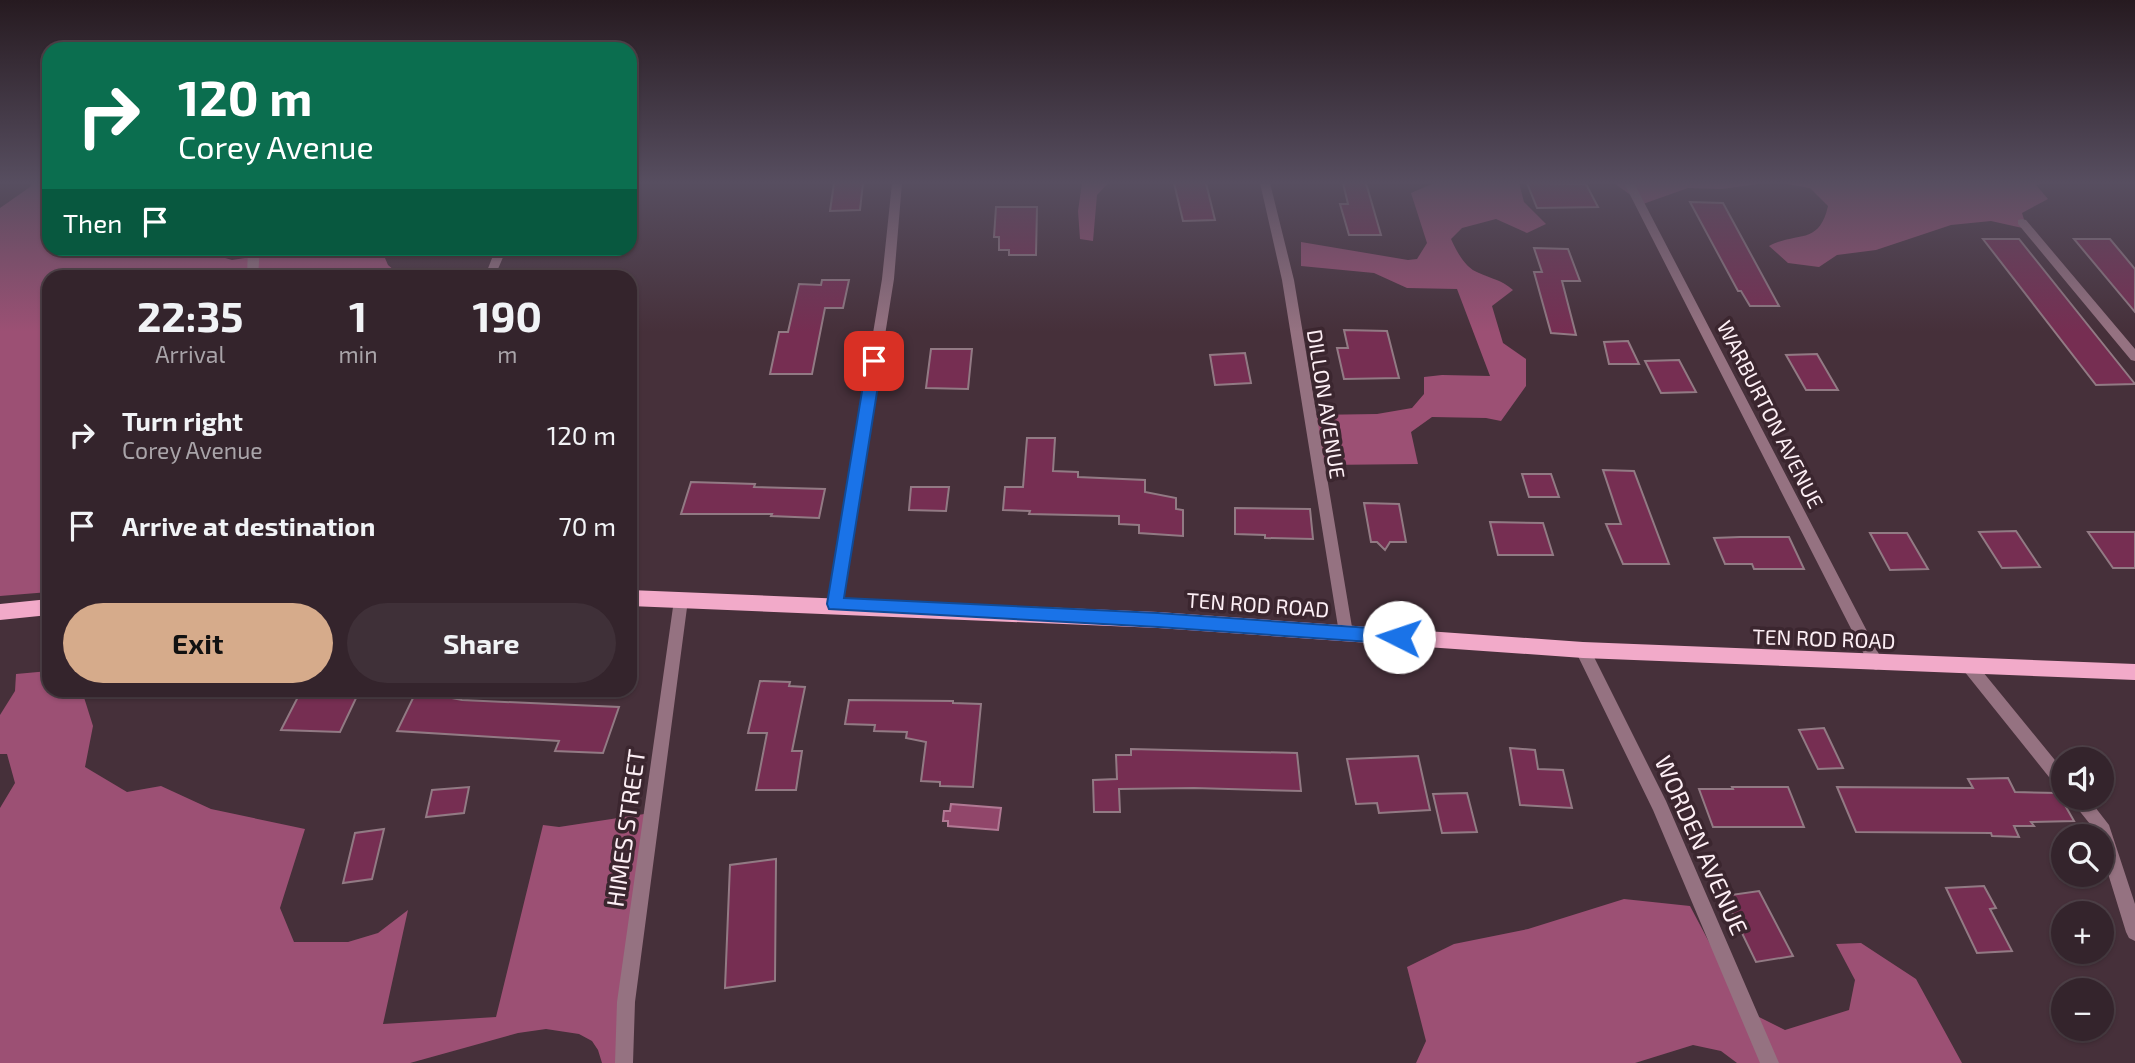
<!DOCTYPE html>
<html lang="en">
<head>
<meta charset="utf-8">
<style>
  :root { --surface:#34242c; --page:#3f3038; --text:#f1f3f6; --muted:#a9a4a9; --line:#4e4148; --accent:#d6ab8b }
  body { margin:0; font-family:"Exo 2",sans-serif; background:var(--page); color:var(--text); height:100vh; display:flex; flex-direction:column; font-size:26px; white-space:nowrap }
  * { box-sizing:border-box; margin:0 }
  p { font-size:23px; color:var(--muted) }
  .icon { flex:none; width:38px; height:38px; fill:none; stroke:currentColor; stroke-width:2; stroke-linecap:round; stroke-linejoin:round }
  .map { position:relative; flex:1; overflow:hidden }
  .details { position:absolute; left:42px; top:270px; width:595px; height:427px; display:flex; flex-direction:column; background:var(--surface); border-radius:21px; box-shadow:0 2px 5px #0004,0 0 0 2px var(--line) }
  .details>* { flex:none }
  .top-card { position:absolute; left:42px; top:42px; width:595px; height:214px; border-radius:21px; box-shadow:0 2px 5px #0004,0 0 0 2px var(--line); background:#0b6e4f; color:#fff; overflow:hidden }
  .tools { position:absolute; left:2051px; top:747px; display:grid; gap:14px }
  .tools a { display:grid; place-items:center; width:63px; height:63px; border-radius:50%; background:var(--surface); box-shadow:0 2px 5px #0004,0 0 0 2px var(--line); font-size:35px }
  .pin { position:absolute; display:grid; place-items:center; width:60px; height:60px; color:#fff; margin:-30px; border-radius:14px; box-shadow:0 4px 10px #0006 }
  .me { position:absolute; width:77px; margin:-38px; rotate:274deg; stroke-linejoin:round; filter:drop-shadow(0 0 5px #0008) }
  .turn { display:flex; align-items:center; gap:24px; height:147px; padding:0 21px; font-size:32px }
  .turn .icon { width:91px; height:91px; stroke-width:2.5 }
  .turn b { display:block; font-size:49px; line-height:60px }
  .then { display:flex; align-items:center; height:66px; padding:0 21px; background:#0003; gap:14px; font-size:26px }
  .eta { display:flex; justify-content:space-evenly; align-items:center; height:119px; text-align:center }
  .eta b { font-size:42px; font-weight:700; line-height:49px }
  .action { display:flex; gap:14px; margin-top:auto; padding:14px 21px }
  .action a { flex:1; height:80px; border-radius:42px; background:var(--accent); color:#111; font-size:28px; font-weight:700; line-height:80px; text-align:center }
  .action a+a { background:var(--page); color:var(--text) }
  ul { padding:0; list-style:none }
  li { display:flex; align-items:center; gap:21px; height:91px; padding:0 21px }
  li div { flex:1 }
  li b { display:block; font-size:26px }
  li em { font-style:normal }
  .map>svg:first-child { display:block }
  .forest { fill:#9c5074 }
  .water { fill:#91466a; stroke:#b17994; stroke-width:2 }
  .building { fill:#762e52; stroke:#927a84; stroke-width:2 }
  .lines { fill:none; stroke-linecap:round; stroke-linejoin:round }
  .service { fill:#957281; fill-rule:evenodd }
  .minor { fill:#957281; fill-rule:evenodd }
  .primary { fill:#f2aac9; fill-rule:evenodd }
  .route { fill:#1a73e8; stroke:#114b97; stroke-width:2 }
  .labels { text-anchor:middle; dominant-baseline:central; stroke-width:7; stroke-linejoin:round; paint-order:stroke }
  .street-label { font-size:21px; fill:#fdeff5; stroke:#3b262f }
  .near-street-label { font-size:24px; fill:#fdeff5; stroke:#3b262f }
</style>
</head>
<body>
<div class="map">
<svg width="2135" height="1063" viewBox="0 0 2135 1063">
  <rect width="100%" height="100%" fill="#46303a"/>
  <path class="forest" d="M32 183H49V248L212 249 215 255 232 260 304 249 374 248 382 251 388 265 401 276H49V592L0 596V208L30 187Z
    M1082 183H1108L1097 195 1093 241 1080 239 1078 211Z
    M1434 183H1519L1524 202 1546 224 1527 233 1496 219 1462 228 1451 239C1457 252 1465 268 1479 273 1492 279 1502 280 1513 290L1492 306 1503 343 1526 359V386L1501 421 1486 418 1432 417 1411 432 1418 464 1323 465 1312 415 1377 414 1412 408 1424 394V377L1442 375 1490 376 1457 289 1407 288 1374 273 1301 266V242L1408 260 1417 259 1427 243 1411 193Z
    M1614 183H1765L1722 189 1688 188 1643 204Z
    M1781 183H2044L2036 185 2048 199 2022 213 2027 229 1991 221 1951 225 1876 250 1837 255 1819 267 1788 263 1769 246C1797 231 1819 246 1828 206L1810 188Z
    M49 671V690L82 691 93 726 85 767 127 792 161 786 211 809 305 829 280 908 294 942H348L378 933 408 910 383 1024 496 1017 543 825 559 827 651 813 627 1063H602L598 1050 592 1041 579 1034 546 1029 518 1033 410 1063H0V808L15 783 7 754H0V715L15 691 16 674Z
    M1624 899 1690 906 1745 1010 1785 1030 1849 1010 1855 980 1836 944 1861 943 1916 979 1962 1063H1737L1721 1051 1693 1045 1635 1063H1416L1426 1041 1407 967 1454 944 1528 929Z"/>
  <path class="water" d="M951 804 1001 808 998 830 948 826V821H943L944 811H950Z"/>
  <path class="building" d="M834 183H863L860 210 830 211Z
    M1174 183H1206L1215 220 1183 221Z
    M1343 183H1366L1381 235H1349L1340 204H1348Z
    M1527 183 1586 184 1598 207 1537 208Z
    M1690 202 1723 203 1779 306H1750L1741 291H1738Z
    M996 207H1037L1036 255H1009V250H999V237H994Z
    M1983 239H2019L2135 384 2096 385Z
    M2074 239H2110L2135 269V312Z
    M1534 248 1568 249 1580 281H1562L1576 335 1551 333 1534 272H1542Z
    M822 280H849L843 308H825L812 374H770L779 332H788L799 284 821 285Z
    M1344 330 1387 331 1399 378 1344 379 1337 348H1348Z
    M1628 341 1639 364H1609L1604 342Z
    M931 349H972L968 389 926 388Z
    M1245 353 1251 383 1215 385 1210 355Z
    M1817 354 1838 390H1806L1786 355Z
    M1679 360 1696 392 1661 393 1645 361Z
    M1027 438H1055L1053 471 1078 472V477L1145 480V492L1176 498V509L1183 510V536L1139 533V525L1119 524V516L1029 514 1030 511 1003 510 1005 487H1023Z
    M1603 470 1634 471 1669 564H1623L1606 524H1621Z
    M1522 474H1551L1559 497H1529Z
    M691 482 755 484 754 487 825 489 819 518 771 516 772 514H681Z
    M911 487H949L946 511 909 510Z
    M1364 503 1399 504 1406 542H1390L1385 550 1377 542H1371Z
    M1235 508 1310 509 1313 539 1265 538V535L1235 534Z
    M1490 522 1543 523 1553 555H1498Z
    M2016 531 2040 567 2002 568 1979 532Z
    M2088 532H2135V568H2113Z
    M1870 533H1907L1928 569 1890 570Z
    M1740 537H1789L1804 569H1754L1752 564H1725L1714 538Z
    M760 681 790 682 789 686 805 687 792 751H802L796 790H756L767 733H748Z
    M427 690H456L452 698 462 700 619 707 603 753 555 751 559 741 397 731 414 696 423 697Z
    M300 693 358 694 340 732 281 730Z
    M849 700 953 701V703L981 704 973 787 940 786V782L921 781 926 742 906 738 907 732 874 731 875 725 845 724Z
    M1824 728 1843 768 1818 769 1799 730Z
    M1510 748 1535 750 1538 769 1563 770 1572 808 1520 805Z
    M1131 749 1297 753 1301 791 1194 788 1119 789 1120 812H1094L1093 780 1117 779 1116 755H1131Z
    M1418 756 1430 810 1379 813 1377 803 1356 804 1347 759Z
    M2008 778 2015 792 2058 793 2074 821 2031 822 2034 826H2014L2019 837 1992 836 1991 833 1856 832 1837 787 1973 788 1968 779Z
    M469 787 464 813 426 817 432 790Z
    M1732 787H1788L1804 827H1713L1699 789H1733Z
    M1467 793 1477 832 1442 833 1433 794Z
    M384 829 372 879 343 883 355 833Z
    M776 859 775 981 725 988 730 865Z
    M1984 886 1996 908 1990 909 2012 951 1977 953 1946 888Z
    M1759 891 1793 956 1756 962 1724 896Z"/>
  <g class="lines">
    <path class="service" d="M248 248H260L258 276H247Z
      M1969 659 1974 661 2063 770V789L2057 787 1964 671 1961 666 1964 661Z
      M2069 798H2088L2109 825 2135 904V941L2129 938 2126 932 2102 854V836H2096L2094 829Z"/>
    <path class="minor" d="M892 183H902L894 279 842 604 840 608 835 610 830 608 828 604 882 279Z
      M1260 183H1270L1294 280 1353 633 1351 637 1346 639 1341 637 1339 633 1282 280Z
      M1624 183H1634L1881 658 1884 663 1881 668 1876 670 1871 668Z
      M2022 219 2026 220 2135 349V361L2131 360 2018 224V220Z
      M496 248H507L495 276H485Z
      M681 594 686 596 688 600 635 1002 633 1063H615L617 1002 674 600 676 596Z
      M1583 644 1588 645 1666 801 1779 1063H1760L1653 810 1575 650 1578 645Z"/>
    <path class="primary" d="M630 590 1158 612 1583 642 2135 664V680L1583 658 1158 628 630 606Z
      M49 599V615L0 620V604Z"/>
  </g>
  <linearGradient id="sky" x2="0" y2="1"><stop stop-color="#261a20"/><stop offset="0.55" stop-color="#574e60"/><stop offset="1" stop-color="#574e60" stop-opacity="0"/></linearGradient>
  <rect width="2135" height="332" fill="url(#sky)"/>
  <path class="route" d="M874 356 882 361 844 598 1158 613 1399 630 1405 632 1407 637 1405 642 1399 644 1158 627 829 609 827 604 867 361Z"/>
  <g class="labels">
    <g class="street-label">
      <text transform="translate(1327 404) rotate(81)">DILLON AVENUE</text>
      <text transform="translate(1771 414) rotate(63)">WARBURTON AVENUE</text>
      <text transform="translate(1258 604) rotate(4)">TEN ROD ROAD</text>
      <text transform="translate(1824 638) rotate(2)">TEN ROD ROAD</text>
    </g>
    <g class="near-street-label">
      <text transform="translate(625 828) rotate(-82)">HIMES STREET</text>
      <text transform="translate(1702 845) rotate(66)">WORDEN AVENUE</text>
    </g>
  </g>
</svg>
<div class="tools">
<a><svg class="icon" aria-label="sound" viewBox="0 0 24 24"><path d="M4 9h4l5-4v14l-5-4H4zM17 9q2 3 0 6"/></svg></a>
<a><svg class="icon" aria-label="search" viewBox="0 0 24 24"><circle cx="10" cy="10" r="6"/><path d="M15 15l6 6"/></svg></a>
<a>+</a>
<a>−</a>
</div>
<div class="pin" style="left:874px;top:361px;background:#d93025"><svg class="icon" aria-label="arrive" viewBox="0 0 24 24"><path d="M6 21V4h12l-3 4 3 4H6"/></svg></div>
<svg class="me" style="left:1399px;top:637px" viewBox="-20 -20 40 40"><circle r="19" fill="#fff"/><path d="M0-13L10 11 0 6-10 11z" fill="#1a73e8"/></svg>
<div class="top-card">
<div class="turn"><svg class="icon" aria-label="right" viewBox="0 0 24 24"><path d="M7 20v-9h11M14 6l5 5-5 5"/></svg><div><b>120 m</b>Corey Avenue</div></div>
<div class="then">Then<svg class="icon" aria-label="arrive" viewBox="0 0 24 24"><path d="M6 21V4h12l-3 4 3 4H6"/></svg></div>
</div>
<section class="details">
<div class="eta">
<div><b>22:35</b><p>Arrival</p></div>
<div><b>1</b><p>min</p></div>
<div><b>190</b><p>m</p></div>
</div>
<ul>
<li><svg class="icon" aria-label="right" viewBox="0 0 24 24"><path d="M7 20v-9h11M14 6l5 5-5 5"/></svg><div><b>Turn right</b><p>Corey Avenue</p></div><em>120 m</em></li>
<li><svg class="icon" aria-label="arrive" viewBox="0 0 24 24"><path d="M6 21V4h12l-3 4 3 4H6"/></svg><div><b>Arrive at destination</b></div><em>70 m</em></li>
</ul>
<div class="action"><a>Exit</a><a>Share</a></div>
</section>
</div>
</body>
</html>
